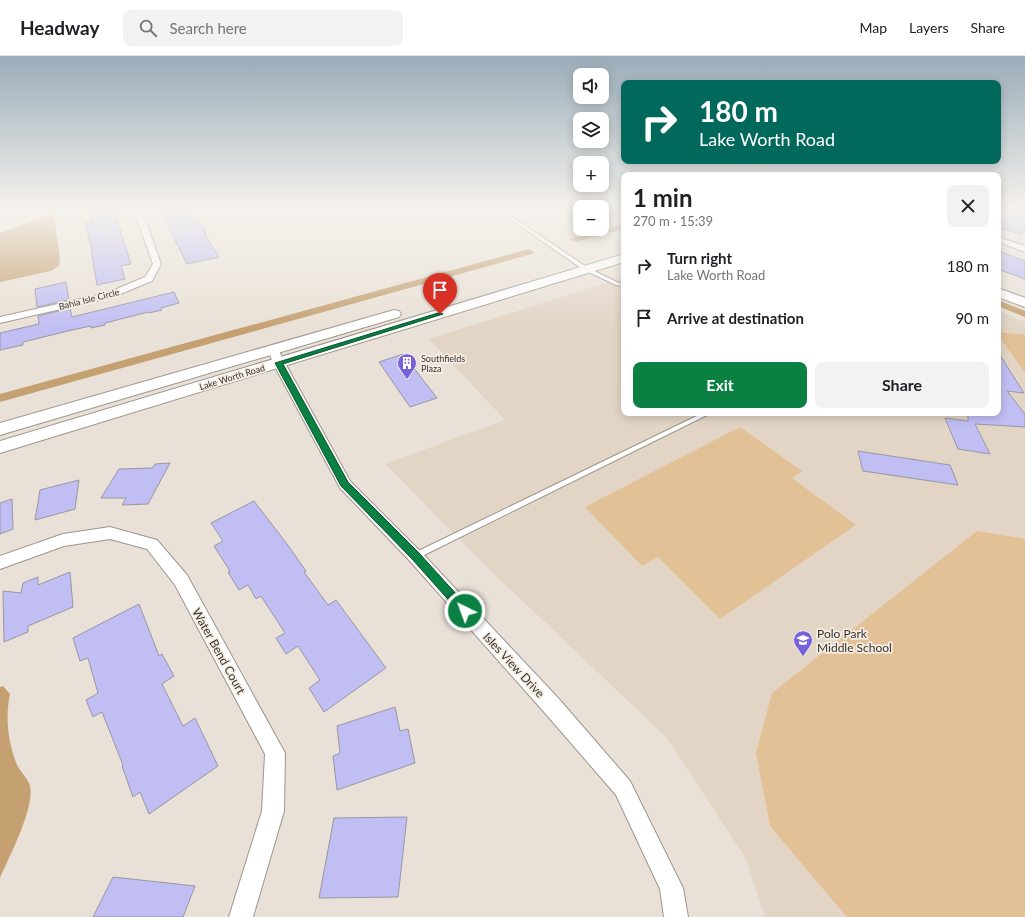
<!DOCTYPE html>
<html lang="en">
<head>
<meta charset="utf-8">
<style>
  :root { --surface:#fff; --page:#f2f2f2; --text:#202124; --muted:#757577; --line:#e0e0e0; --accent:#0b8043 }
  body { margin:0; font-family:Lato,sans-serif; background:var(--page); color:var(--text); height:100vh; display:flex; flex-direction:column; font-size:15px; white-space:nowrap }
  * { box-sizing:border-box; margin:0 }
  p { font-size:13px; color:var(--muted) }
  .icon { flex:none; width:22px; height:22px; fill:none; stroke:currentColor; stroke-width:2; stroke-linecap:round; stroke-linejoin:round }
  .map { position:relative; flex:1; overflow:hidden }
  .details { position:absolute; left:621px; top:116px; width:380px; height:244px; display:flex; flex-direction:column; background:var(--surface); border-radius:8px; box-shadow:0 2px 10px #0003 }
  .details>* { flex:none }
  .banner { position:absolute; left:621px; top:24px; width:380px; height:84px; border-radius:8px; box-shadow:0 2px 10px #0003; background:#00695c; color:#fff; overflow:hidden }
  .buttons { position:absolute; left:573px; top:12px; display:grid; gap:8px }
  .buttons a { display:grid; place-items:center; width:36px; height:36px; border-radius:8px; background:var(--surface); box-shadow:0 2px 10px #0003; font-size:20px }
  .pin { position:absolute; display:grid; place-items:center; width:34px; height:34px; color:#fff; margin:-41px -17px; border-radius:50% 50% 50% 0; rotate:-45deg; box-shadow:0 0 4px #0007 }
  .pin .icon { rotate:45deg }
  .me { position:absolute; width:44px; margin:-22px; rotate:318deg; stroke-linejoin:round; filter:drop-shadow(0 0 3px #0008) }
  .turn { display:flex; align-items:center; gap:14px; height:84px; padding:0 12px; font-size:18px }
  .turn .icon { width:52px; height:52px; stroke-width:2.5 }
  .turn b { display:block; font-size:28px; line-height:34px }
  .round { display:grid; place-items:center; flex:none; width:42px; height:42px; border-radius:8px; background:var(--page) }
  .head { display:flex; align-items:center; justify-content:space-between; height:68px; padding:0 12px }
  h1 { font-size:24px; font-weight:700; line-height:30px }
  .cta { display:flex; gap:8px; margin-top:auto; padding:8px 12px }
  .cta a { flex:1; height:46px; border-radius:8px; background:var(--accent); color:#fff; font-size:16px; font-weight:700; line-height:46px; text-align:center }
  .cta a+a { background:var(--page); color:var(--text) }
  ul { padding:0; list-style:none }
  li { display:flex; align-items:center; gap:12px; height:52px; padding:0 12px }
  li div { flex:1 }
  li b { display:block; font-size:15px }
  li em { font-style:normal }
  header { display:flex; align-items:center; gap:24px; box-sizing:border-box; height:56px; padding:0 20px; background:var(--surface); border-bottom:1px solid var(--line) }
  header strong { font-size:19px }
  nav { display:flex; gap:22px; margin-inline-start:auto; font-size:14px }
  .search { width:280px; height:36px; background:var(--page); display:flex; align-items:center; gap:10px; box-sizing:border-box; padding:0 14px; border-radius:8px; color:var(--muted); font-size:15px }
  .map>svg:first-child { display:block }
  .built { fill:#e2d5c5 }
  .green { fill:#e3c197 }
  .water { fill:#c5a172 }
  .building { fill:#c1bef4; stroke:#9797a2 }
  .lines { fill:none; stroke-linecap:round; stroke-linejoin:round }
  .lane-casing { stroke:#9d968d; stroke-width:2 }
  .street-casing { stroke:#9d968d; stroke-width:2 }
  .secondary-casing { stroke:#9d968d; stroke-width:2 }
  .lane { fill:#fff; fill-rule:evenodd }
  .street { fill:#fff; fill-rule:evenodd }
  .secondary { fill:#fff; fill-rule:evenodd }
  .route { fill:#0b8043; stroke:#07532c }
  .labels { text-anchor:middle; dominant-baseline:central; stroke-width:3.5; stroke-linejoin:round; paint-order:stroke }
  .far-street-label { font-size:9px; fill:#36332f; stroke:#f6eee4 }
  .far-poi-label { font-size:9px; fill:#36332f; stroke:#f6eee4; text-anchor:start }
  .near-poi-label { font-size:12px; fill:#36332f; stroke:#f6eee4; text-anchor:start }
  .near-street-label { font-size:12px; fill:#36332f; stroke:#f6eee4 }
</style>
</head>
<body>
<header>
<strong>Headway</strong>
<div class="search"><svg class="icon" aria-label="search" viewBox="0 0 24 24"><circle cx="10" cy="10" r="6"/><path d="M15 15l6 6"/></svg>Search here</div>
<nav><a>Map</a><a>Layers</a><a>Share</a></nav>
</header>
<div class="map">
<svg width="1025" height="861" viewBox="0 0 1025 861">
  <rect width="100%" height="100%" fill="#e9e1d7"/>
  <path class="built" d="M624 221V357H998V254L1025 266V861H765L746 803 667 682 495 519 385 408 505 364 429 283Z"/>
  <path class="green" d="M998 276 1025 279V317L998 279Z
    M740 371 802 415 792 422 856 469 720 563 658 501 642 510 585 451Z
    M977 475 1025 483V861H848L846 860 770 770 756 697 772 637Z"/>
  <path class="water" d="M51 158 54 159 60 203 59 210 51 215 0 226V177Z
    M624 168V173L575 186 569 183Z
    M529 193 535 197 0 346V338Z
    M998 244 1025 255V261L998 250Z
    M3 630 10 638C5 662 8 686 17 709 21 716 28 723 30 730 35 752 9 801 0 822V631Z"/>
  <path class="building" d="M88 152H113L131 208 121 210 125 223 97 229 91 194H92L85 166 93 169Z
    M181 152H186L194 164 198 163 207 177H204L219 201 187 208 161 156Z
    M1025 154V173L1021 178 998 172V165Z
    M998 195 1025 205V223L998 213Z
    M66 226 69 244 37 251 35 233Z
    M174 236 179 247 161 252 162 254 149 257V256L105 267V269L91 272V270L72 274 23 286V289L0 294V277L39 268 38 260 70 252 72 261Z
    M998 296 1024 337 1007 335 1025 358V371L975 368 990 398 958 393 945 362 968 365V357H998Z
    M403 298 437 342 410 351 379 306Z
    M858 395 950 409 958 429 863 415Z
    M170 407 148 448 122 449 126 442H101L119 413 152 412 155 408Z
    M79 424 75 453 35 464 40 434Z
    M12 443 13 473 0 478V447Z
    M254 445 287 488 306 515 304 516 328 549 336 544 386 612 324 656 309 632 320 624 298 590 286 598 276 582 285 577 261 540 256 543 248 529 239 534 228 516 230 515 214 490 223 485 211 467Z
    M70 516 73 551 28 570V576L4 586 3 535 21 537 23 527 38 521V529Z
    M139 548 159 600 162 598 174 620 162 628 183 670 195 662 218 710 149 758 140 736 133 741 122 710 123 709 102 656 93 661 86 644 98 637 88 602 80 605 73 582Z
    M395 651 400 675 408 673 415 707 337 734 333 700 340 697 337 670Z
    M407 761 398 841 319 842 334 762Z
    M113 821 195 830 183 861H93Z"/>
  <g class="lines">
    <defs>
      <path id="lane" d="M494 152H499L588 212 619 227 624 228V230L616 229 584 214Z
        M703 357H711L418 502 415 503 412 502 411 500 412 498Z"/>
      <path id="street" d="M133 152H141L161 208 152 225 113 241 0 267V261L107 237 145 221 153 208Z
        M998 181 1025 190V196L998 186Z
        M273 290 278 293 285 307 350 425 421 496 559 643 630 725 679 824 683 832 688 861H664L660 833 616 739 545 657 409 504 340 432 273 307 268 293Z
        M110 471 157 484 187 519 285 697 284 755 253 861H229L262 755 265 698 175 529 147 493 110 483 64 490 0 513V500L63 478Z"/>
      <path id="secondary" d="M624 198V206L0 397V385Z
        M998 232 1025 242V251L998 241Z
        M394 254 399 255 401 258 399 261 0 379V367Z"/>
    </defs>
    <use href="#lane" class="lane-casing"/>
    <use href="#street" class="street-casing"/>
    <use href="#secondary" class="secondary-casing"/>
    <use href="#lane" class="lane"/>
    <use href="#street" class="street"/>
    <use href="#secondary" class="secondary"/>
  </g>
  <linearGradient id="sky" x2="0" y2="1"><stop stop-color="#9aacb9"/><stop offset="0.56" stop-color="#f5f2ed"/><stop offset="1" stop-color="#f5f2ed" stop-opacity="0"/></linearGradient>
  <rect width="1025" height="273" fill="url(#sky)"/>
  <path class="route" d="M438 257 443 258 283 308 348 426 419 497 468 551 470 555 468 558 465 560 461 558 412 503 341 430 275 307Z"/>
  <defs>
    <symbol id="building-pin" viewBox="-11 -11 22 30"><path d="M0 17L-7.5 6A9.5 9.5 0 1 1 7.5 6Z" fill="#7662dd" stroke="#f6eee4"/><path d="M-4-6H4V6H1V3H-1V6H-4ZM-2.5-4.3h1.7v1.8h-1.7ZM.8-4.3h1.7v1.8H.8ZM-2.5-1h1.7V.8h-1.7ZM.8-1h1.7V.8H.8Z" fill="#fff"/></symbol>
    <symbol id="school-pin" viewBox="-11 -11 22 30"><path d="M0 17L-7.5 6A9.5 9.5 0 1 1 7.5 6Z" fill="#7662dd" stroke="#f6eee4"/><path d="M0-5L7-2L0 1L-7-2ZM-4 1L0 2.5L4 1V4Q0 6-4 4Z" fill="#fff"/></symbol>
  </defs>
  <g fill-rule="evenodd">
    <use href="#building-pin" x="396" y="296" width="22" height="30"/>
    <use href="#school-pin" x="792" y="573" width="22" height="30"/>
  </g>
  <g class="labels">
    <g class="far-street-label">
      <text transform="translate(89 243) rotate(-14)">Bahia Isle Circle</text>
      <text transform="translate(232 321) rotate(-17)">Lake Worth Road</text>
    </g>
    <g class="far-poi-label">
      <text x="421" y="302">Southfields<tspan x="421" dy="10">Plaza</tspan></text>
    </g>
    <g class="near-poi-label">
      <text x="817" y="577">Polo Park<tspan x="817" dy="14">Middle School</tspan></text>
    </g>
    <g class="near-street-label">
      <text transform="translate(219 595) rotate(61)">Water Bend Court</text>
      <text transform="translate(514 609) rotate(47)">Isles View Drive</text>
    </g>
  </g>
</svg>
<div class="buttons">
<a><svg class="icon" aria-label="sound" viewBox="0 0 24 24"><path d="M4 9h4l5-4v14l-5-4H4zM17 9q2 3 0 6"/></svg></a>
<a><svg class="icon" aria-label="layers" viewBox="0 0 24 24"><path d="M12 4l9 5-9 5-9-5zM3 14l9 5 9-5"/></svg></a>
<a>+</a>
<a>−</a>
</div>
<div class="pin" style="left:440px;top:258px;background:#d93025"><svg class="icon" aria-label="arrive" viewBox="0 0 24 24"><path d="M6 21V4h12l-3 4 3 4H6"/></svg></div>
<svg class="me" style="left:465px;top:555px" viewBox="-20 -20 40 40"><circle r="17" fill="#0b8043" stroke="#fff" stroke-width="3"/><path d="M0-11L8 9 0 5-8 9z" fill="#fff"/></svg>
<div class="banner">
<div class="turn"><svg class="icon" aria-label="right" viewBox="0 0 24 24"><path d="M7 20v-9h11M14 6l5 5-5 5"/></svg><div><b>180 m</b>Lake Worth Road</div></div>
</div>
<section class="details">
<div class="head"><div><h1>1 min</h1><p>270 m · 15:39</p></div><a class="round"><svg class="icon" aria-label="close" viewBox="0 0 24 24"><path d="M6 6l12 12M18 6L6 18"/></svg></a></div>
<ul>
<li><svg class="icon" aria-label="right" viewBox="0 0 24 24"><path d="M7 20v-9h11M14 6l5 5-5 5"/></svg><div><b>Turn right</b><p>Lake Worth Road</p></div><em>180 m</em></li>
<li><svg class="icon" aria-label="arrive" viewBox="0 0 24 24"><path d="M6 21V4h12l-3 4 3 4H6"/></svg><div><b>Arrive at destination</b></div><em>90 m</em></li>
</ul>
<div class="cta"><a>Exit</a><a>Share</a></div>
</section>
</div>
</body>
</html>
